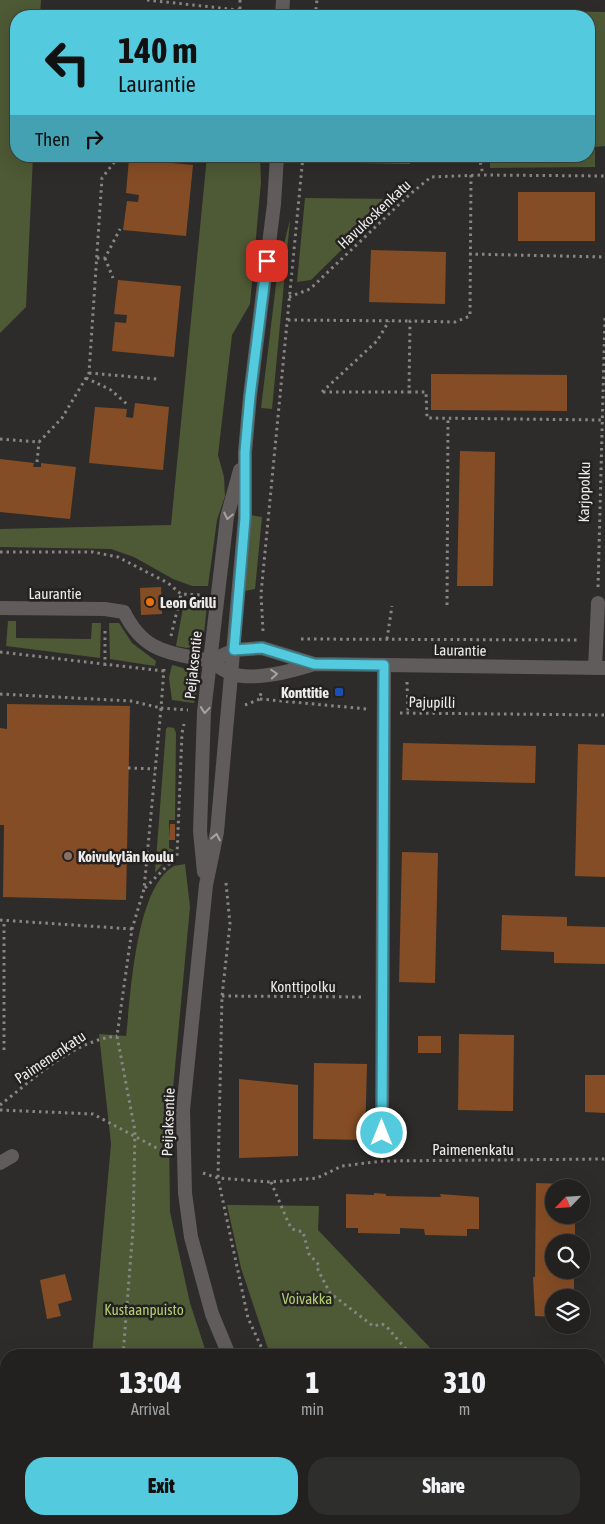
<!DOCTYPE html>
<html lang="en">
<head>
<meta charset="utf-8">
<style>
  :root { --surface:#222120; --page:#2e2e2d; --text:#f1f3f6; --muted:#a2a3a5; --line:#3f3e3e; --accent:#54cade }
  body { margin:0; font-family:"Asap Condensed",sans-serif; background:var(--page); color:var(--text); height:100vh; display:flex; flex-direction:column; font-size:19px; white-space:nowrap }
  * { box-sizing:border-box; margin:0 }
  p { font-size:16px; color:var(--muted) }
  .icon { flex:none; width:28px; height:28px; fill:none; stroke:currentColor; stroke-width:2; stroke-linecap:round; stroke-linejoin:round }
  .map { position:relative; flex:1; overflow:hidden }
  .panel { position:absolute; left:0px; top:1349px; width:605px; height:176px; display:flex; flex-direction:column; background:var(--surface); border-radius:20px 20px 0 0; box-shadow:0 5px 20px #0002,0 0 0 1px var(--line) }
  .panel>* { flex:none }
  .top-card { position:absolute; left:10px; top:10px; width:585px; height:152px; border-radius:20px; box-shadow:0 5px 20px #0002,0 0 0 1px var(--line); background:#54cade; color:#111; overflow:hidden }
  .needle { width:32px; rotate:245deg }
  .tools { position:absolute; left:545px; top:1179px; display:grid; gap:10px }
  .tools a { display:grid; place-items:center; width:45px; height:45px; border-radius:50%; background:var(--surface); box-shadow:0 5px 20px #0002,0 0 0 1px var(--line); font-size:25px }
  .pin { position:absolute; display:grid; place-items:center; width:42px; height:42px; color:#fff; margin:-21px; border-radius:10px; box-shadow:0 2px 8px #0006 }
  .me { position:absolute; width:55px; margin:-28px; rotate:0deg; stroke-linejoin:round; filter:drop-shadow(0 0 4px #0008) }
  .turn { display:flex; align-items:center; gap:18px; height:105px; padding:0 25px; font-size:22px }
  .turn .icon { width:65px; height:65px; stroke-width:2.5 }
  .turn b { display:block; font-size:35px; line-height:42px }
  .then { display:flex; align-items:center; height:48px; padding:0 25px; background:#0003; gap:10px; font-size:19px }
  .eta { display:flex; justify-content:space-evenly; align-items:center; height:85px; text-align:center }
  .eta b { font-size:30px; font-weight:800; line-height:35px }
  .cta { display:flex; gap:10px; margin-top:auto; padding:10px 25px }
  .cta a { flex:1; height:58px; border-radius:20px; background:var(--accent); color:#111; font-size:20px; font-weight:800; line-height:58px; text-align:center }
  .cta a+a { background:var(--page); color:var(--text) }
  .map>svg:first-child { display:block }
  .green { fill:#4e5935 }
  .building { fill:#854d25 }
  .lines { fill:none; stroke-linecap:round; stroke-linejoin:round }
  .path { stroke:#878684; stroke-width:3; stroke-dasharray:2.5 4; stroke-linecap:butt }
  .minor { stroke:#5f5c5b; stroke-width:14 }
  .tertiary { stroke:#5f5c5b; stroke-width:14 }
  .secondary { stroke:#5f5c5b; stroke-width:14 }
  .oneway { stroke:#a6a4a3 }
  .route-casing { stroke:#378390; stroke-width:12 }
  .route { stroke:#54cade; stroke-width:9 }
  .food-dot { fill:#e8710a; stroke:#242220; stroke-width:2 }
  .transit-dot { fill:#1a4fb4; stroke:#242220; stroke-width:2 }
  .education-dot { fill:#8d6e63; stroke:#242220; stroke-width:2 }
  .labels { text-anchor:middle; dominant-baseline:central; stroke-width:5; stroke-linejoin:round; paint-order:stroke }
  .street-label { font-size:15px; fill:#edeceb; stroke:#242220 }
  .poi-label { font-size:15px; font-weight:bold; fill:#edeceb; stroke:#242220; text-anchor:start }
  .park-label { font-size:15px; fill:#b3cd70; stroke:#242220 }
</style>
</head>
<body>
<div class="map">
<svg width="605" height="1524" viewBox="0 0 605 1524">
  <rect width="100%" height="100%" fill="#2e2c2a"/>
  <path class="green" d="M0 0H41L40 16H16V156H33L26 307 0 333Z
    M491 10 605 12V146L595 147V167L490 168V156H589V16H491Z
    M207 156H260L261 182 250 304 232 335 218 455 224 477 225 496 217 520 208 586H192L173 579 134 557 111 549 0 547V529L171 525Z
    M305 198 393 199 311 280 297 282Z
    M290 220 272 409 261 408 278 268Z
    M250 515 262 517 255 589 245 591Z
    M196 602 207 605 204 634 194 646 187 648 176 646 183 608 187 604Z
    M8 621H16V638L91 639 92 623H101L100 658 6 646Z
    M109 623H119L132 643 156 661 155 666 110 659Z
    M172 665C197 670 201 679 194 703L172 700 169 678Z
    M168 727 174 728 176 733 175 820H169V848L174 850 155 873 166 729Z
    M185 864 190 907 169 1131 170 1212 190 1303 207 1355H92L111 1144 99 1034 126 1036C131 996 135 888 174 866 177 865 182 865 185 864Z
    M227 1205 319 1206 318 1230 437 1355H270L241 1268Z
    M78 1519H288L292 1524H78Z
    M371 1519H448V1524H375Z"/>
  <path class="building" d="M359 156H410V164L359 163Z
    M129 159 193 165 186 236 123 230 127 201 138 202 139 195 126 193Z
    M518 192H595V241H518Z
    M371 250 446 252 445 304 369 302Z
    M118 280 181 286 174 357 112 351 115 322 126 323 127 315 114 314Z
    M431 374 567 375V411L431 410Z
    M135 403 169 407 163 470 89 463 95 407 127 409 126 417 133 418Z
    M460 451 495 452 493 586H457Z
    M0 459 34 463 33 467H41V463L76 467 70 519 0 512Z
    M161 587 162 614 141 615 140 588Z
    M7 704 130 706 126 900 3 897 4 825H0V728L7 729Z
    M403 743 536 746 535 783 402 780Z
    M578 744 605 745V877L575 876Z
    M170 824H175V840H169Z
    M402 852 438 853 435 983 399 982Z
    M502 915 567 917V926L605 927V964L554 963V952L501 950Z
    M459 1034 514 1035 513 1111 458 1110Z
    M418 1036H441V1053H418Z
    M314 1063 367 1064 365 1140 313 1139Z
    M585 1075H605V1113L585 1112Z
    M239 1079 298 1085V1156L239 1158Z
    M536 1183 569 1184V1188H554V1215H575V1239H568V1242H554V1270H574V1298H554V1317L535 1316 533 1277H535Z
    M374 1193 386 1194V1196L441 1197 440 1194 479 1197V1229H467V1236L425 1235 424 1229 400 1228V1234L358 1233V1228H346V1194L374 1195Z
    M65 1274 72 1300 58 1304 61 1316 47 1319 40 1280Z
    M599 1413 605 1414V1452H600L599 1446Z
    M481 1519H537V1524H481Z"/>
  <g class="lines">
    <path class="path" d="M147 0 239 10
      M240 0V16
      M315 16 317 0
      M479 156 483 175
      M471 175 470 316 455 322 410 321 409 392H426L427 418 602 420
      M469 254 605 257
      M97 258H105L120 229
      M105 258 113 278
      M289 297 310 289 409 195 431 177 483 175 605 176
      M288 320 410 321
      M89 373 157 379
      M86 378 111 390 129 406
      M322 392 377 341 389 321
      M323 392H409
      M0 439 39 442 62 418 89 373 102 178 119 156
      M37 462 39 442
      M0 552H93L118 557 168 583 181 594 201 595
      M598 587 605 317
      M447 605 448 418
      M263 631 261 594 303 156
      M171 636 181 594
      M301 639 579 640
      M387 639 392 606
      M0 652 164 671
      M105 666V627
      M164 669 161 708 188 710
      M407 682 408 714
      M0 694 131 701 161 708 144 889 132 929 117 1036 135 1131 133 1229 123 1355
      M260 699 367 709
      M245 705 260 699 261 692
      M400 713 605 715
      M128 768 155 769
      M226 883 230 924 222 996 218 1178 248 1318 265 1355
      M145 888 177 856 182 733 184 724
      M0 920 132 929
      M222 996 364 997
      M4 1050V920
      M0 1105C34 1079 72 1041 117 1036
      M0 1110 93 1114 166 1153
      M383 1149V1161
      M203 1173 218 1178 271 1182 317 1178 342 1166 383 1161 605 1159
      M271 1182 288 1222 292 1229 303 1232 309 1254 319 1265 318 1270 330 1293 373 1326 382 1324 386 1326 411 1355
      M364 1519 368 1524
      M97 1524 100 1519
      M435 1524V1519"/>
    <path class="minor" d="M0 608 105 609 124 612C144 653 169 652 210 661
      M595 668 598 603
      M382 1133 384 665
      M0 1163 12 1156"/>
    <path class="tertiary" d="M210 661 234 650 262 648 314 664 605 668
      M210 661C216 665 223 670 230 673 252 682 292 671 314 664"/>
    <path class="secondary" d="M282 16 283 0
      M204 872 200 831 204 712 227 517 240 470
      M229 1355 212 1314 191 1237 185 1193 183 1110 206 885 217 832 245 518V452L250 396 274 204 277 156
      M322 1519 326 1524"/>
  </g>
  <defs><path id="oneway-chevron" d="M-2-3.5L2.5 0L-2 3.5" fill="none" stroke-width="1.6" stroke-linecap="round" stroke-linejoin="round" transform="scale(1.25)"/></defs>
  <g class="oneway">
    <use href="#oneway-chevron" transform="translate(228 516) rotate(102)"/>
    <use href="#oneway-chevron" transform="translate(274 674) rotate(-4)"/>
    <use href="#oneway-chevron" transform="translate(205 710) rotate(95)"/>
    <use href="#oneway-chevron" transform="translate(216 837) rotate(-79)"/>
  </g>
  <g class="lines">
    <defs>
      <path id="route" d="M267 261 250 396 245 452V518L234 650 262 648 314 664 384 665 382 1133"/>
    </defs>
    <use href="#route" class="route-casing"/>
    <use href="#route" class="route"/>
  </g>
  <circle class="food-dot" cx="150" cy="602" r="5"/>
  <rect class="transit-dot" x="334" y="687" width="10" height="10" rx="2.5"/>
  <circle class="education-dot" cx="68" cy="856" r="5"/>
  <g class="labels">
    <g class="street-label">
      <text transform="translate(374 214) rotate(-43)">Havukoskenkatu</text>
      <text transform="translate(584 492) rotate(-89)">Karjopolku</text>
      <text x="55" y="593">Laurantie</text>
      <text transform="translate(460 650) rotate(1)">Laurantie</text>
      <text transform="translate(193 665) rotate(-84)">Peijaksentie</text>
      <text transform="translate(432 702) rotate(1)">Pajupilli</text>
      <text x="303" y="986">Konttipolku</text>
      <text transform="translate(50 1057) rotate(-34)">Paimenenkatu</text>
      <text transform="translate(168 1122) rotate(-88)">Peijaksentie</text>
      <text x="473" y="1149">Paimenenkatu</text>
    </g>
    <g class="poi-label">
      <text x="160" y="602">Leon Grilli</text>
      <text x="329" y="692" text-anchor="end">Konttitie</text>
      <text x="78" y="856">Koivukylän koulu</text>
    </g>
    <g class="park-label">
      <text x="307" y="1298">Voivakka</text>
      <text x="144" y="1309">Kustaanpuisto</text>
    </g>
  </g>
</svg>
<div class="tools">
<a><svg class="needle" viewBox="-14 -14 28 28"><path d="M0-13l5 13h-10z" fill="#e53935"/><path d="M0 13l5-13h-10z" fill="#a2a3a5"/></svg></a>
<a><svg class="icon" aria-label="search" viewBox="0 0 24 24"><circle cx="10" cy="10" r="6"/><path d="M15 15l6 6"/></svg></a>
<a><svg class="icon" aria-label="layers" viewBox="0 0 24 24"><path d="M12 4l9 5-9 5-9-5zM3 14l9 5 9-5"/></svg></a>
</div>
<div class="pin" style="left:267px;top:261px;background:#d93025"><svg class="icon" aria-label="arrive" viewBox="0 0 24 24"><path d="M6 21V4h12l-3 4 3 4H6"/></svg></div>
<svg class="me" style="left:382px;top:1133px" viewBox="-20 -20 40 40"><circle r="17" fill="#54cade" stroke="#fff" stroke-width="3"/><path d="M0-11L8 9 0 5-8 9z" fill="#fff"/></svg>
<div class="top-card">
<div class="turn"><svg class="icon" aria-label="left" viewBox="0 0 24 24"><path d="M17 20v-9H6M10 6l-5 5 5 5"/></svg><div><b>140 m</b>Laurantie</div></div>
<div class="then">Then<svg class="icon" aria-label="right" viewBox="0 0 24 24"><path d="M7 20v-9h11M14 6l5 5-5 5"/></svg></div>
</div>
<section class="panel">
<div class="eta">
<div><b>13:04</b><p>Arrival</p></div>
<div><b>1</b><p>min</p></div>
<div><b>310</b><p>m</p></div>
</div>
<div class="cta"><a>Exit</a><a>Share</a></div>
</section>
</div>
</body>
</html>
